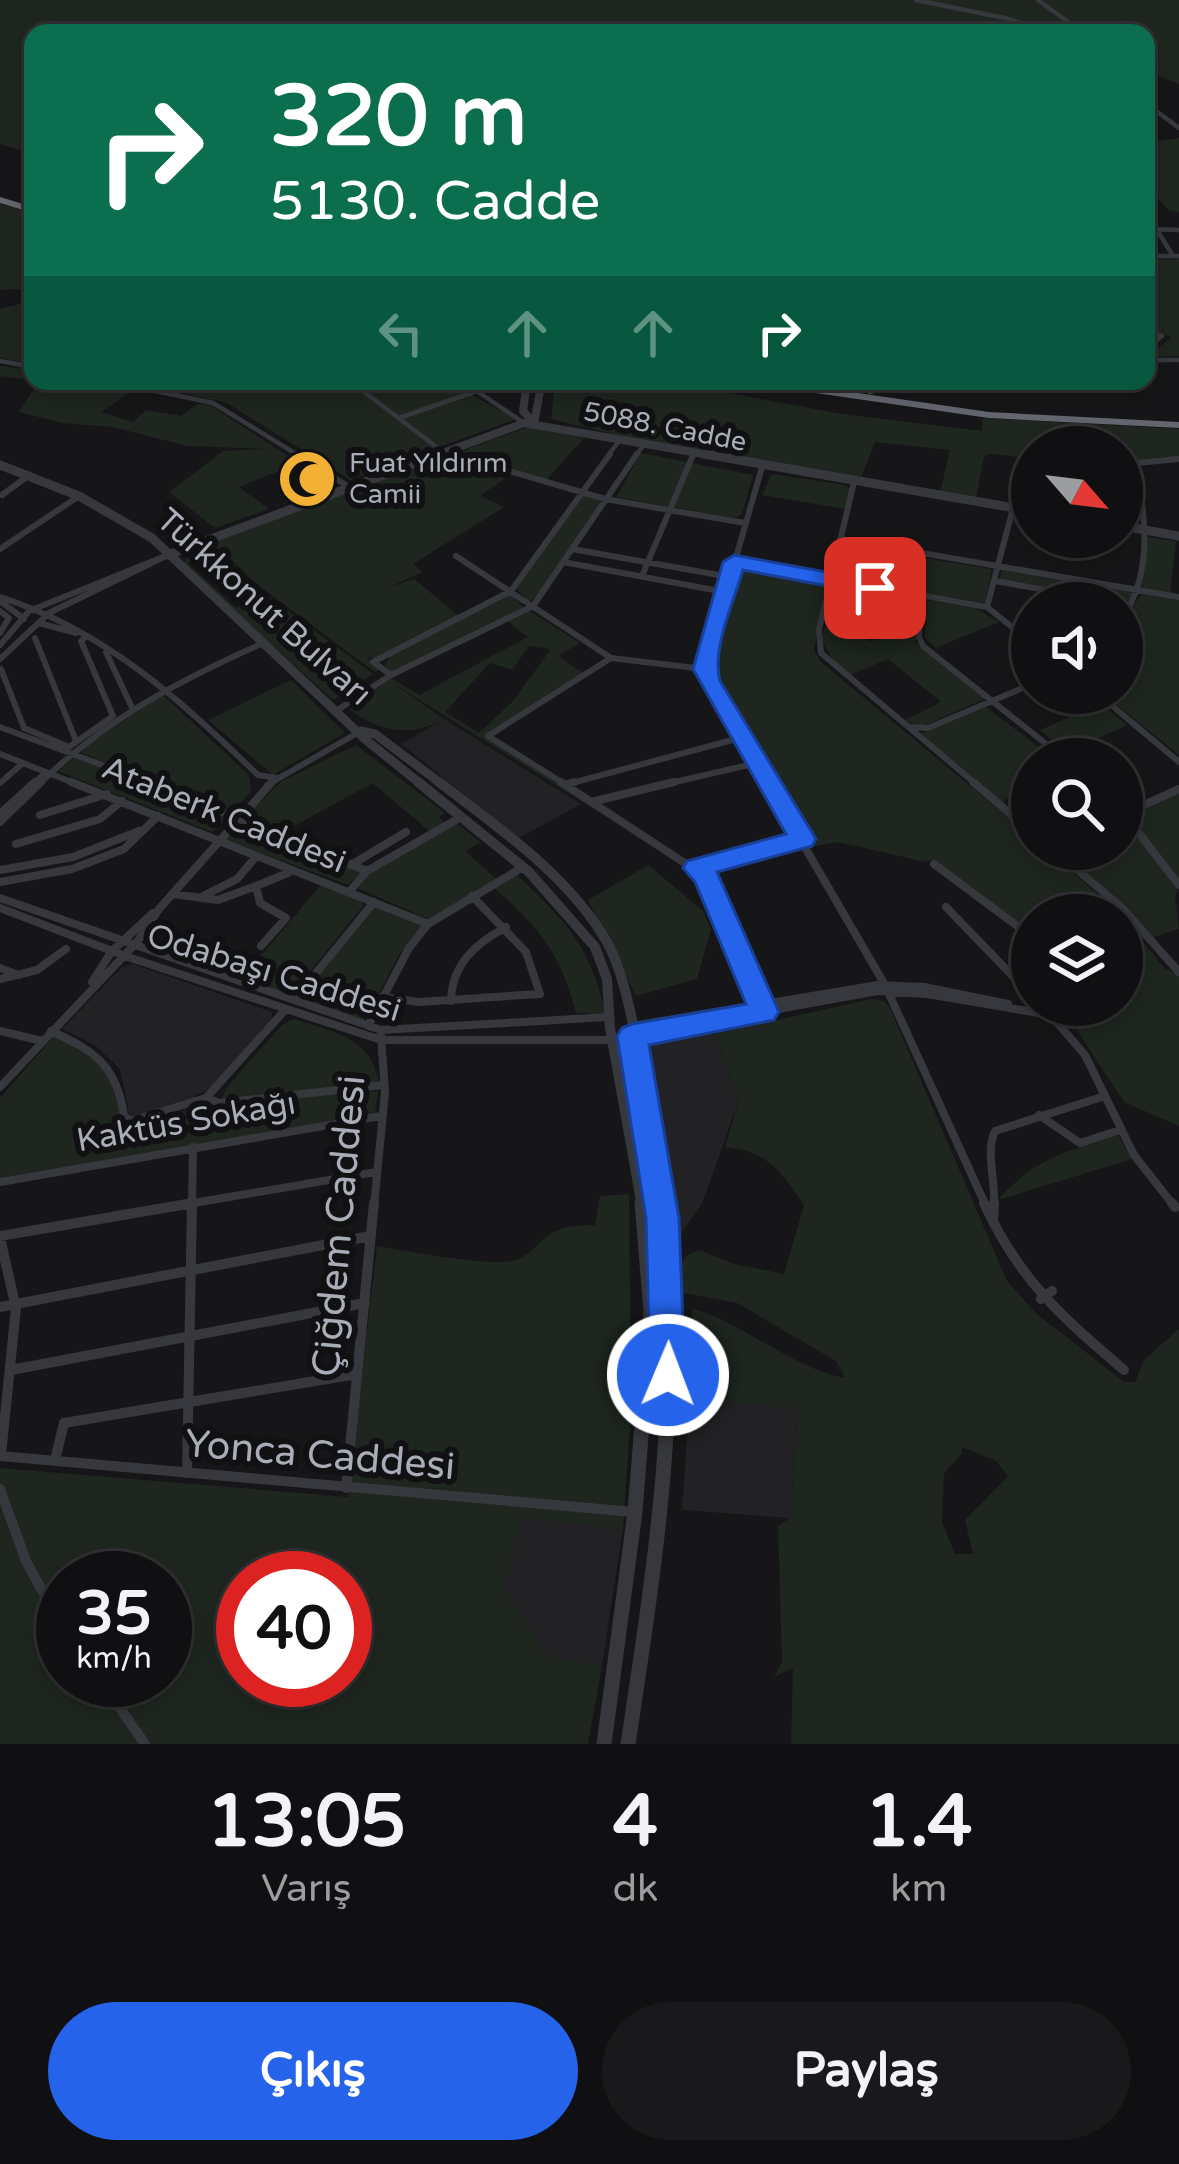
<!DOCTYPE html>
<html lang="tr">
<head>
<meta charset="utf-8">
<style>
  :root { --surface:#101012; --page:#19191b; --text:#f1f3f6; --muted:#9c9d9f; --line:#303032; --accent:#2563eb }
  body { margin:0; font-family:"Varela Round",sans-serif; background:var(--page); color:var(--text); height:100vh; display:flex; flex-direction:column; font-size:45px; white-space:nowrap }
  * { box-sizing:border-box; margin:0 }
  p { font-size:39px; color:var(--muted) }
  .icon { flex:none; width:66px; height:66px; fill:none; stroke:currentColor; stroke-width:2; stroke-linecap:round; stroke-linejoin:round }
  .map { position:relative; height:1744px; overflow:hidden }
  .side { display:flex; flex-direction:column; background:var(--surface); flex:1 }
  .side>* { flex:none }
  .hud { position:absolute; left:24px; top:24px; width:1131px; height:366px; border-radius:24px; box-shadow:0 6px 18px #0003,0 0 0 3px var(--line); background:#0b6e4f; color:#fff; overflow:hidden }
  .needle { width:78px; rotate:118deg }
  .buttons { position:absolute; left:1011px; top:426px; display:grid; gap:24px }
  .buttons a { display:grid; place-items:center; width:132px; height:132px; border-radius:50%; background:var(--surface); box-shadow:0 6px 18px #0003,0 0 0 3px var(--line); font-size:60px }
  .speed { position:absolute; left:36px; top:1551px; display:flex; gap:24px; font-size:60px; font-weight:700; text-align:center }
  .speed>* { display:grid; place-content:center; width:156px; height:156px; border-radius:50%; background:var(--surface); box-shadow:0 6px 18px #0003,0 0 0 3px var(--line); line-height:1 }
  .speed small { font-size:30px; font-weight:400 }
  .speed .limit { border:18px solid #d22; background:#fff; color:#111 }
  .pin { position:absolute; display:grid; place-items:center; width:102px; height:102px; color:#fff; margin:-51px; border-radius:24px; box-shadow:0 6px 18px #0006 }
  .me { position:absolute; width:132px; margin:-66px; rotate:1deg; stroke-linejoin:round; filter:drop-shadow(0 0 9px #0008) }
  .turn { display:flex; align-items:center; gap:42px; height:252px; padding:0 48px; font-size:54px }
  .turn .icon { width:156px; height:156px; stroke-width:2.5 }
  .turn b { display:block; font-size:84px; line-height:102px }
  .lanes { display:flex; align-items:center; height:114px; padding:0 48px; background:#0003; justify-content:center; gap:60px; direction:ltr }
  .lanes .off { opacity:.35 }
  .eta { display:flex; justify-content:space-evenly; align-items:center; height:204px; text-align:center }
  .eta b { font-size:72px; font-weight:800; line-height:84px }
  .action { display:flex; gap:24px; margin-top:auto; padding:24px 48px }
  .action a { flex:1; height:138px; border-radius:72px; background:var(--accent); color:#fff; font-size:48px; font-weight:800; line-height:138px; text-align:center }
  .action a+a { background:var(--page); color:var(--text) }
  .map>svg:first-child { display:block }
  .built { fill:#222225 }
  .green { fill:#1e261f; fill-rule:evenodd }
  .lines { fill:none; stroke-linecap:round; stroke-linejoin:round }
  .minor-far3 { stroke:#37383d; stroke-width:4.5 }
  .minor-far2 { stroke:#37383d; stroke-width:6 }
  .minor-far1 { stroke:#37383d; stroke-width:8 }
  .minor { stroke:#37383d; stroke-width:10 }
  .tertiary-far3 { stroke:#37383d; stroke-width:8 }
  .tertiary-far2 { stroke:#37383d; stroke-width:9 }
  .tertiary-far1 { stroke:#37383d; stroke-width:10 }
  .tertiary { stroke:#37383d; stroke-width:15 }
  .motorway { fill:#63666e; fill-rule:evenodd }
  .route { fill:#2563eb; stroke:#184099; stroke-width:3 }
  .labels { text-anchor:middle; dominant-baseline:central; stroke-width:12; stroke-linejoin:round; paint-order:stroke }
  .far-street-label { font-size:27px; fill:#a8adb8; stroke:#111113 }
  .far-poi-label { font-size:27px; fill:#a8adb8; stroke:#111113; text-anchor:start }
  .street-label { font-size:33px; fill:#a8adb8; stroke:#111113 }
  .near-street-label { font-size:39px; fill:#a8adb8; stroke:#111113 }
</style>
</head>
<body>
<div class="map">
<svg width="1179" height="1744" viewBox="0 0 1179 1744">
  <rect width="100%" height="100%" fill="#161618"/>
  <path class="built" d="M444 719 581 804 519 838 401 744Z
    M133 964 272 1012V1018L211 1089 195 1095 196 1101 130 1117 120 1069 96 1046 62 1029 122 967Z
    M715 1034 739 1100 702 1204 681 1233 645 1043Z
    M690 1398 798 1407 790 1518 682 1510Z
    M520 1516 623 1529 602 1665 548 1658 504 1589Z"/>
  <path class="green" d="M0 0H1179V84L1146 71V33H33V154L0 144Z
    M1179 138V212L1168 210 1159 199 1146 198V143Z
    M0 204 33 213V364L0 358V309L31 301 19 289 0 290Z
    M1179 259V356H1155V350L1172 337 1146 330V260Z
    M0 366 33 370V381H97L135 389 101 412 133 422 146 410 181 416 197 404H208L299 463 239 487 269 509 215 528 169 492 223 451 270 449 187 446 113 427 62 423 19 412 35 387 29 380 0 376Z
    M132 381H458L472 395 516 419 350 480 227 403Z
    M560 381H666L842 414 982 431 983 418 1179 429V457L1122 463V447H1032V458L989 454 984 457 976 498 940 492 950 450 875 442 861 478 678 450 551 419 555 386Z
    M528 427 584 438 546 480 454 454Z
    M641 453 753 475 742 514 735 518 616 497Z
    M445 456 511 474 480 496 504 507 413 564 422 572 390 587 414 579 459 616 377 659 367 657 379 670 375 672 255 583 215 543 253 585 373 674 333 700 185 566V559L202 547ZM206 553 252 601 236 608 187 563Z
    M772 474 845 485 850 489 845 509 762 495Z
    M582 494 601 502 537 598 529 601 516 589Z
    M1147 537 1176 541 1170 594 1141 587Z
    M850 546 992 569 985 603 836 578 843 548Z
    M740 569 822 581 826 585 814 651 822 663 1032 837V849H1046L1122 915H1032V933L933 859 926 862 838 842 814 846 713 673Z
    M1002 569 1133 592 1131 604 999 580Z
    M839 584 876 591 868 642 906 627 907 600 902 595 916 597V643L987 698 923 726 903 721 941 702 888 659 848 676 833 662 822 637Z
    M1143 593 1179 599V755L1102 693H1122V620Z
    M511 594 524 608 391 672 385 666 390 655Z
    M927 600 975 608 999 622 936 648 925 638Z
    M528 610 580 643 558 656 583 673 487 737 625 828 394 684 444 719C411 738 379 732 349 709L391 678 419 695 528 637 506 620ZM529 646 551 649 513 701 479 733 445 712 490 663 512 670Z
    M291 680 345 733 273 775 208 720Z
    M163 695 249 775 251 792 231 813 82 753 84 747Z
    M1101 703 1127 725 1068 753 1040 730Z
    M986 707 1053 758 1032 759V777L1002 803 919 734Z
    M356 745 445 813 439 817 444 822 429 831 373 783 281 833 243 818 282 781Z
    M77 756 226 818 212 832 58 771Z
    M1179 793V880L1129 815Z
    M1123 818 1179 888 1175 895 1179 929 1151 938 1060 853 1061 849H1122Z
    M240 823 361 872 348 885 224 839Z
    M456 823 480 842 465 851 497 880 430 920 358 888 371 872Z
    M648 865 703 911 711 929 697 979 636 996 588 900Z
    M517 875C569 925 588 942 606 1014L576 1013C560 953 541 929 494 888Z
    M321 885 361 900 363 906 291 995 243 977Z
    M380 908 424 925 398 956 367 1017 363 1020 305 999 310 983 371 909Z
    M1122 915 1164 968 1179 975V1126L1124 1102 1063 1009V1005H1122Z
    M872 999 884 1001 890 1008 1007 1281 1037 1314 1124 1382H1135L1144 1360 1179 1329V1744H791L793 1668 774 1677 782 1662 778 1526 790 1518 798 1408 690 1398 692 1308C745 1324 792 1368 845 1378L836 1361 737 1303 680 1292C679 1269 676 1258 699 1250L734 1264 784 1274 804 1205C782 1173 767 1150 725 1147L739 1100 715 1034ZM962 1447 996 1461 1008 1476 965 1520 973 1554H955L942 1522 944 1473 962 1454Z
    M294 1019C335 1033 371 1036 379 1083L221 1100 227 1087 282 1025Z
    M55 1035C107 1065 114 1059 122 1121L130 1124 208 1105 378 1091 375 1113 0 1178V1098Z
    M1118 1135 1132 1159 998 1200C1036 1157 1065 1152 1118 1135Z
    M629 1194 631 1409 623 1529 521 1517 504 1589 548 1658 602 1665 588 1744H0V1468L348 1497 377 1246C407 1251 485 1266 511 1261 544 1254 536 1223 595 1225L600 1196ZM63 1578H165V1680H63ZM243 1578H345V1680H243Z"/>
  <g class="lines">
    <path class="minor-far3" d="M916 0 1009 19 1049 33
      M1038 0 1083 33
      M1146 90 1155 110 1179 128
      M1146 212 1173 256
      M1146 229 1179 230
      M1146 256H1179
      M1146 332 1162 336 1146 348
      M1146 360H1179
      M0 361 33 367
      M108 381 213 403 301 457
      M462 381 524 423
      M363 391 443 452 461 457
      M399 418 474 392
      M607 457 619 441
      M635 457 643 446"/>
    <path class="minor-far2" d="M296 454 349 487
      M451 454 605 499 745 523
      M762 467 704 669 769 785
      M854 482 819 630 821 653 977 785
      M2 495 28 476
      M840 539 1179 597
      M0 549 79 496
      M572 549 730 577
      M456 556 611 658 704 669
      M563 562 725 592
      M734 562 987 607 1032 643
      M642 576 693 455
      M995 581 1118 603
      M921 596 919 637 923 646 1065 759
      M0 597C105 630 180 700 258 775L277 778
      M0 601 24 619
      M987 607 1013 508
      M0 611 9 618 0 633
      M1122 619C1154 571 1145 517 1136 463L1179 459
      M39 623 76 633
      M35 638 76 741
      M0 645 29 611 168 555
      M106 652 133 710
      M0 659 49 613 168 555
      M1 669 24 728 69 747 113 716 81 641 87 636
      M391 675 373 662 511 591 610 454
      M1097 693 1179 762
      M336 711 391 675 533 606 637 454
      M0 727 156 785
      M911 727 928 728 1032 684
      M0 754 79 785
      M0 783 23 763
      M568 784 740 738
      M32 785 43 775
      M38 785C105 720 176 682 261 644
      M267 785 359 732
      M566 785 488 736 611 658
      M662 785 757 763"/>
    <path class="minor-far1" d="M71 782 428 924
      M149 782 367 871
      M561 782 706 877 764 1012
      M767 782 885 985 986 1206
      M973 782 1032 832
      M568 784 574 782
      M595 801 674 782
      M0 814 35 782
      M1124 814 1179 885
      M40 815 107 794
      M1122 815 1179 789
      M0 822 41 782
      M16 844 100 819 122 801
      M1053 849 1122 908 1179 972
      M934 864 1032 937
      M351 865 406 832
      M697 868 802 839
      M0 870 73 857 139 831
      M0 882 72 869 124 849 158 816
      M256 886 288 873
      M349 892 367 871 461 817
      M172 894 218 900 256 886 260 903 286 918 261 946
      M203 896 237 879 254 859
      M0 898 381 1030 609 1017
      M946 907 1032 996
      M0 908 125 956 381 1040H612
      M0 968 18 975
      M0 979 37 970 66 949
      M92 982 112 951 153 913
      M382 997 419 1002 540 994 526 952 472 896
      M294 1000 374 902
      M451 1001C452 964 475 944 506 927
      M1042 1005 1085 1055 1134 1155 1174 1206
      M368 1026 409 948 428 924 523 867
      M632 1026 878 985 924 987 1008 1004
      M0 1031 42 1041
      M51 1031C95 1051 117 1066 124 1116L131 1121 206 1098 285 1010
      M634 1035 878 991 927 994 1062 1017 1060 1005
      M0 1087 137 942 159 909 272 782
      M206 1098 220 1103 384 1085
      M1039 1115 1080 1143 1120 1130
      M0 1182 381 1116
      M176 1206 376 1172
      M192 1206 193 1147
      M374 1206 385 1092 381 1036
      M994 1206C996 1182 985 1152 995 1131L1105 1096"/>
    <path class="minor" d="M984 1203C1019 1280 1061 1316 1124 1370
      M1172 1203 1175 1207
      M993 1221 994 1203
      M0 1236 193 1203
      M0 1238 16 1308 1 1455
      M1041 1299 1052 1291
      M0 1307 370 1236
      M11 1370 365 1303
      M0 1456 634 1512
      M55 1460 64 1423 357 1374
      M187 1473 192 1203
      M346 1488 374 1203
      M0 1489 26 1561 63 1629
      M100 1680 145 1744"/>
    <path class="tertiary-far3" d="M527 381 523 411 534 423
      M534 423 542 381
      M432 457 524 423 721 457"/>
    <path class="tertiary-far2" d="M704 454 1032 511
      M0 465 79 496 152 538 366 740 422 785
      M1122 526 1179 536
      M168 555 440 454
      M361 731 375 734 443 785"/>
    <path class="tertiary-far1" d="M418 782 529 872 595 947 607 979 610 1028 642 1206
      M439 782C498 827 569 876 607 942 637 995 651 1141 660 1206"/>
    <path class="tertiary" d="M604 1744 635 1512 651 1311 642 1203
      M628 1744C655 1565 684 1384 660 1203"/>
    <path class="motorway" d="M0 197 33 207V213L0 203Z
      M713 381 750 383 749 381H775L989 412 1179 422V428L989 418 767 386V390L763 391 718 384Z
      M843 381H857L879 392 870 394Z"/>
  </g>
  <path class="route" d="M734 555 875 581 887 588 875 595 743 570C734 601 711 650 720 681L816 839 812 846 717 872 779 1012 774 1020 649 1045 679 1218 685 1375 680 1387 668 1392 655 1387 650 1375 646 1218 617 1036 622 1028 632 1024 746 1004 695 882 683 868 687 861 786 834 693 669 723 562Z"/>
  <defs>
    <symbol id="mosque-disc" viewBox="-11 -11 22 22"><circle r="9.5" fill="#f2b134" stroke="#111113"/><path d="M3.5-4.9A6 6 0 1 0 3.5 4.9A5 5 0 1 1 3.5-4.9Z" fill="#111"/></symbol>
  </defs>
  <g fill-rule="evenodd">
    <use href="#mosque-disc" x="274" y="446" width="66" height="66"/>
  </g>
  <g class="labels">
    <g class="far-street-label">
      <text transform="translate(665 427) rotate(11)">5088. Cadde</text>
    </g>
    <g class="far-poi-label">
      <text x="349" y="463">Fuat Yıldırım<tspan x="349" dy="31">Camii</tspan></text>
    </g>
    <g class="street-label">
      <text transform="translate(264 607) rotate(42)">Türkkonut Bulvarı</text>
      <text transform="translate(224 815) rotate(22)">Ataberk Caddesi</text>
      <text transform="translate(274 973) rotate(17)">Odabaşı Caddesi</text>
      <text transform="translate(186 1122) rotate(-10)">Kaktüs Sokağı</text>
    </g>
    <g class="near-street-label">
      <text transform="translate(339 1226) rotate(-85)">Çiğdem Caddesi</text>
      <text transform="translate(320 1455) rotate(5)">Yonca Caddesi</text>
    </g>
  </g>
</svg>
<div class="buttons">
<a><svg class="needle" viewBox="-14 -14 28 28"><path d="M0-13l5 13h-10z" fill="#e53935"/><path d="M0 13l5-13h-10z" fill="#9c9d9f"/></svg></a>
<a><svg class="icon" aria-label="sound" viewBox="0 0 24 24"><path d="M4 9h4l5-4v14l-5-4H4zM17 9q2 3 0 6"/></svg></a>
<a><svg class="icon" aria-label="search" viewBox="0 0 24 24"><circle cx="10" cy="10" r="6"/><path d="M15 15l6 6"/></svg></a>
<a><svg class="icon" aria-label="layers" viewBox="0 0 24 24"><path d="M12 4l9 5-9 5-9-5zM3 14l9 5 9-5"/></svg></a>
</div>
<div class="speed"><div>35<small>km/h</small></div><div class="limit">40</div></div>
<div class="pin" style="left:875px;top:588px;background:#d93025"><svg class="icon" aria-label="arrive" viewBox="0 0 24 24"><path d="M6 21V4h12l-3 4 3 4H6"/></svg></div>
<svg class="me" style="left:668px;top:1375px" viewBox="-20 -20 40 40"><circle r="17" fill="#2563eb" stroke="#fff" stroke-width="3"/><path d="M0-11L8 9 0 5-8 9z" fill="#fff"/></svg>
<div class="hud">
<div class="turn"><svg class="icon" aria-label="right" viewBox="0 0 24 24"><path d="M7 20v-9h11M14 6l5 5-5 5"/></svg><div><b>320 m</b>5130. Cadde</div></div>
<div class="lanes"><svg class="icon off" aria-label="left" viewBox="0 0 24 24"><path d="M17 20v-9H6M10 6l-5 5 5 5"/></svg><svg class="icon off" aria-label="ahead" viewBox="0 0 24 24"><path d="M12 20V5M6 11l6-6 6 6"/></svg><svg class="icon off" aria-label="ahead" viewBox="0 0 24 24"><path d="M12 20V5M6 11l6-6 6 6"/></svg><svg class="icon" aria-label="right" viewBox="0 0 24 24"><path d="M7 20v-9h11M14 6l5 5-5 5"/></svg></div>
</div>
</div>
<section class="side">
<div class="eta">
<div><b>13:05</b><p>Varış</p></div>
<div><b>4</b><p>dk</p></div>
<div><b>1.4</b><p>km</p></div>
</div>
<div class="action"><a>Çıkış</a><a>Paylaş</a></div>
</section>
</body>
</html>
